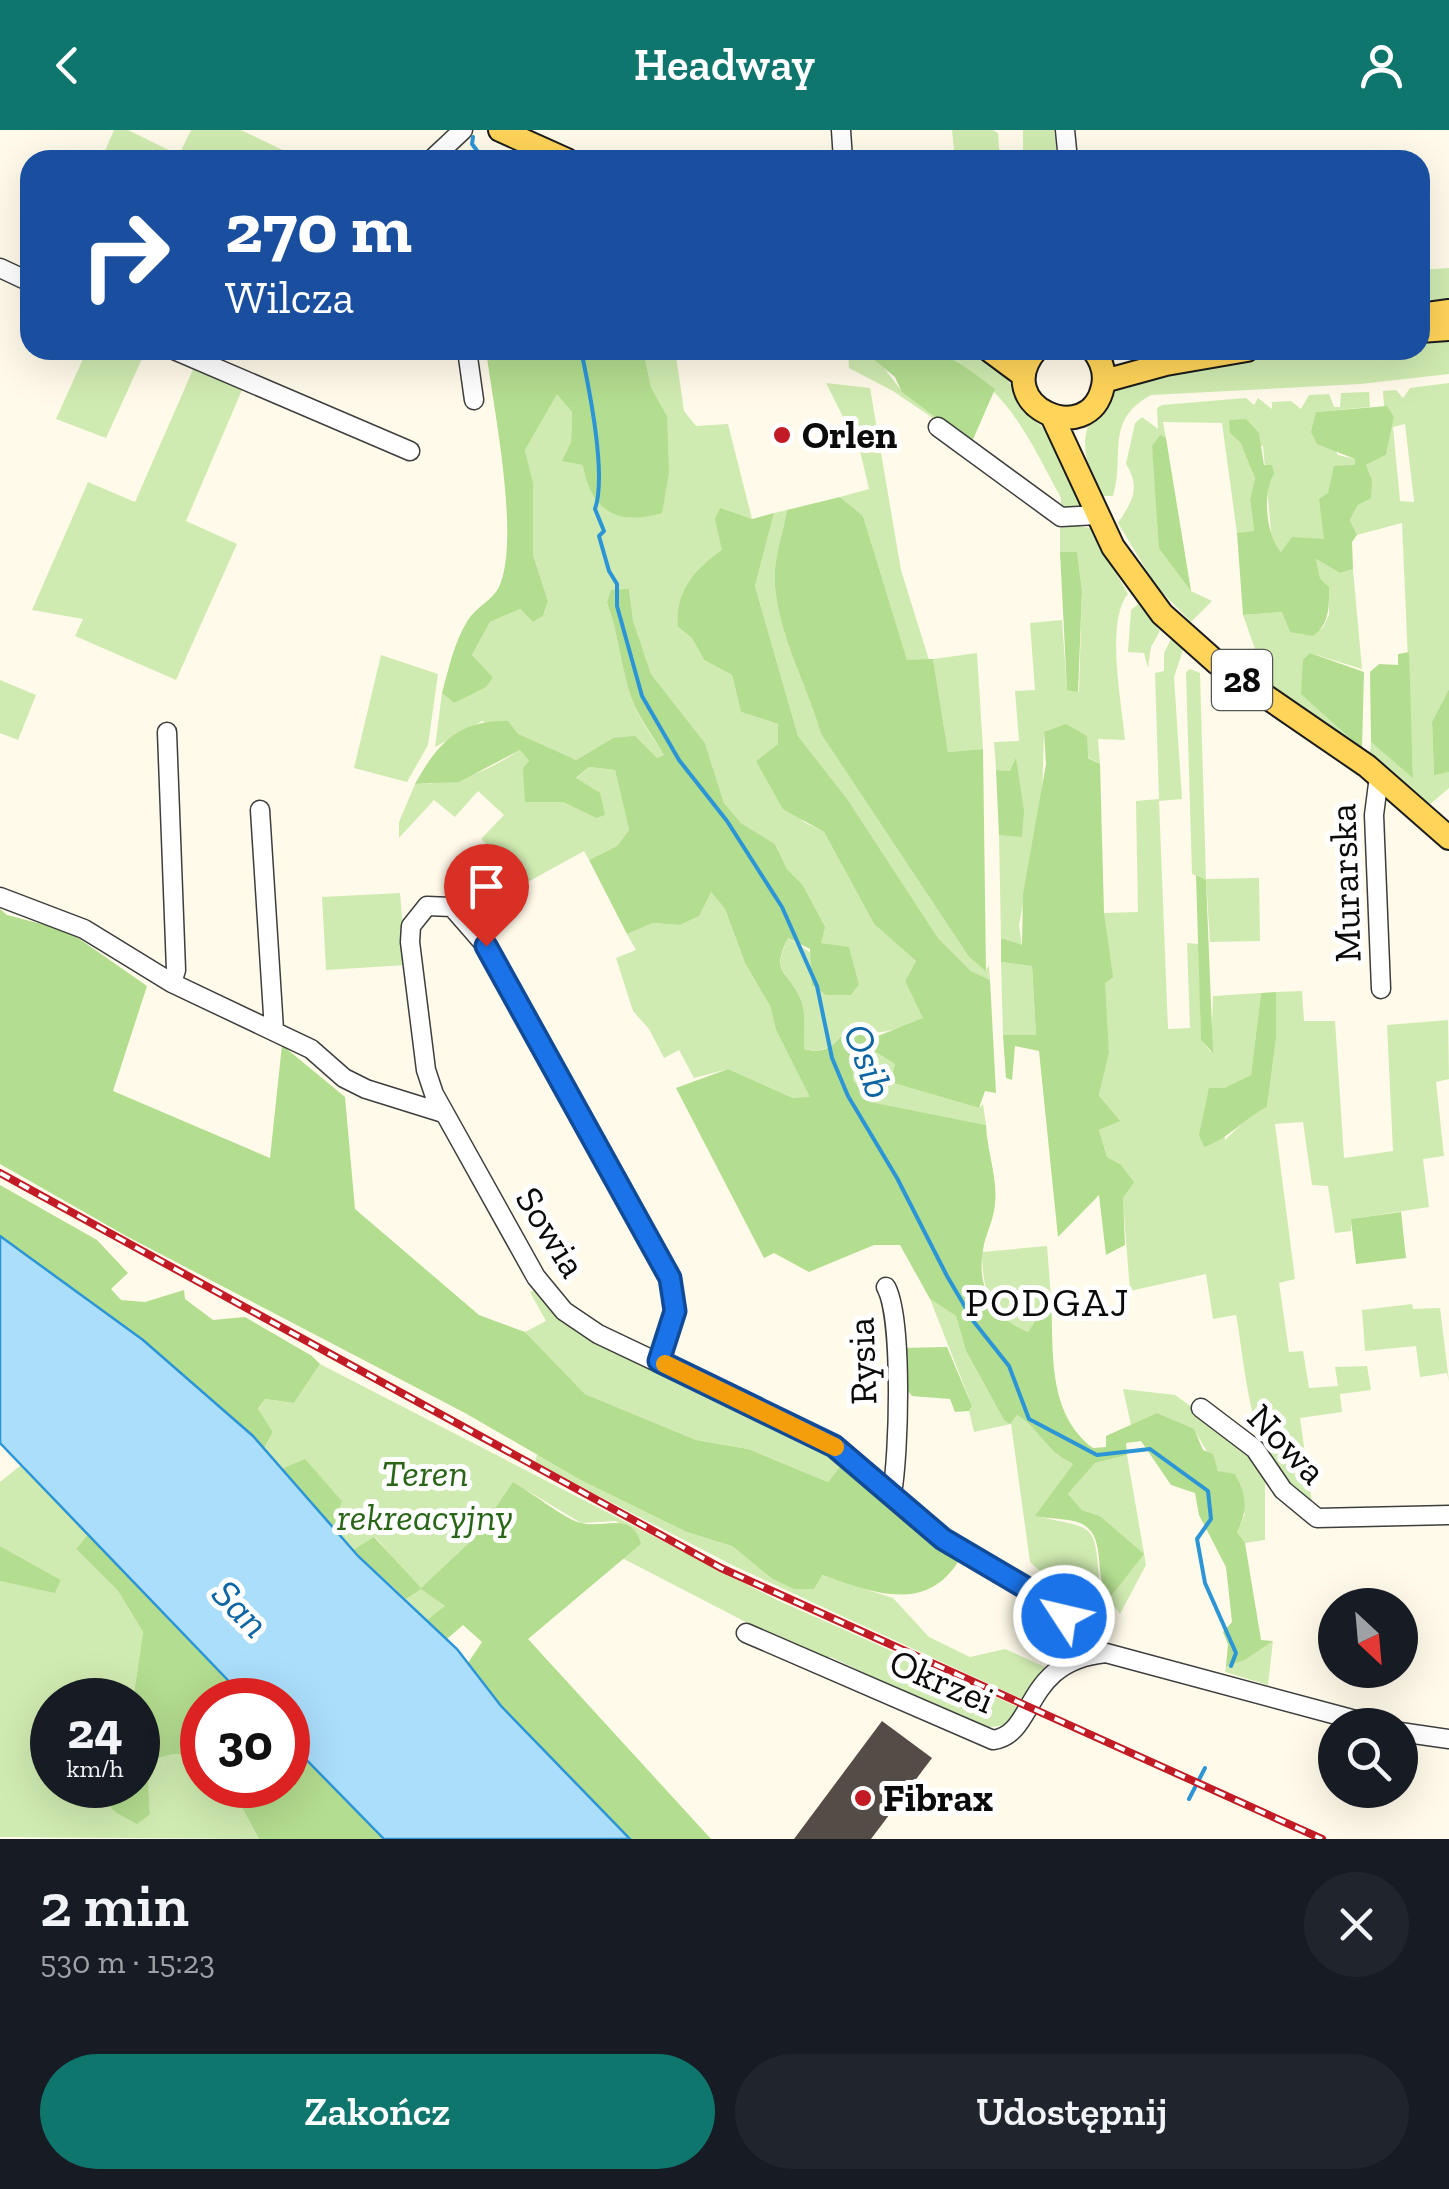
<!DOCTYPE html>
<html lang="pl">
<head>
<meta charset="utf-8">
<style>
  :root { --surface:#171b24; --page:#20242c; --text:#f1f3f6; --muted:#9ea1a6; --accent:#0f766e }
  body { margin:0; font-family:"Zilla Slab",serif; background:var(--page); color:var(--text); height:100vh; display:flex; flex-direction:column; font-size:38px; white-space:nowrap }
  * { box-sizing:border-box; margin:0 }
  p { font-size:32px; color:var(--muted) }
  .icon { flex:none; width:55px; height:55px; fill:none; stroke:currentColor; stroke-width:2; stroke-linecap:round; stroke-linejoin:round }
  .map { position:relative; height:1709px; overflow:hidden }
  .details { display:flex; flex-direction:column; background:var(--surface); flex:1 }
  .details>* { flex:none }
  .top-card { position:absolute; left:20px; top:20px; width:1410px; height:210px; border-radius:30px; box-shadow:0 10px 40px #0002; background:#1a4fa0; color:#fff; overflow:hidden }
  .needle { width:65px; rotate:154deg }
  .controls { position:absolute; left:1318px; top:1458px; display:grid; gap:20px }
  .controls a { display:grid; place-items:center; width:100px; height:100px; border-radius:50%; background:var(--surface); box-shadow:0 10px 40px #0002; font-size:50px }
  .speed { position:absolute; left:30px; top:1548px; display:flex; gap:20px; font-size:50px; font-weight:700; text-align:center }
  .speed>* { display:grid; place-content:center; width:130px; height:130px; border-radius:50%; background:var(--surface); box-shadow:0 10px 40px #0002; line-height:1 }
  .speed small { font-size:25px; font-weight:400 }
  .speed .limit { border:15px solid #d22; background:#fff; color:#111 }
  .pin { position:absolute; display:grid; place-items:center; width:85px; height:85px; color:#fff; margin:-102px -42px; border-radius:50% 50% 50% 0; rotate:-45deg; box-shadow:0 0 10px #0007 }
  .pin .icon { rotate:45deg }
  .me { position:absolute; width:110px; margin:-55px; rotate:305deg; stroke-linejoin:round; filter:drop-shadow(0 0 8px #0008) }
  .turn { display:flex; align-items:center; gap:35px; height:210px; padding:0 40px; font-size:45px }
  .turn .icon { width:130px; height:130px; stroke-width:2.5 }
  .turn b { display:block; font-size:70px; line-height:85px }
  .round { display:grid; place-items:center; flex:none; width:105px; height:105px; border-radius:52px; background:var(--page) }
  .overview { display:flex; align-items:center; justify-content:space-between; height:170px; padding:0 40px }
  h1 { font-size:60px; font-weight:600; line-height:75px }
  .primary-button { display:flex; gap:20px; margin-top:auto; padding:20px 40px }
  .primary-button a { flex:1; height:115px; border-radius:60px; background:var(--accent); color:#fff; font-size:40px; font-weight:600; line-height:115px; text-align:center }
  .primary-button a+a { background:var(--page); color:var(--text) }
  header { display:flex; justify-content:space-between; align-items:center; height:130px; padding:0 40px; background:var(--accent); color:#fff; font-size:45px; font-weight:600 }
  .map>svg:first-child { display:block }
  .green { fill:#d0ebb1; fill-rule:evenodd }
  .forest { fill:#b3dd8f }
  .water { fill:#aadefa; stroke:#2c95d6; stroke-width:2.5 }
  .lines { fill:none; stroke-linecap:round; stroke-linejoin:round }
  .stream { stroke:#2c95d6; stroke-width:4 }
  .building { fill:#544c47 }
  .minor-casing { stroke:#3e3e3e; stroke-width:21 }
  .major-casing { stroke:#1c1c1c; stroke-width:26 }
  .minor { stroke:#fff; stroke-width:18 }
  .major { stroke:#ffd459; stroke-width:22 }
  .rail-casing { stroke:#c31b26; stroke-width:8 }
  .rail { stroke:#fff; stroke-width:4; stroke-dasharray:11; stroke-linecap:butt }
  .route-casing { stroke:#114b97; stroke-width:25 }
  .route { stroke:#1a73e8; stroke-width:18 }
  .slow { stroke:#f59e0b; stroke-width:18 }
  .poi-dot { fill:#c31b26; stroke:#fff; stroke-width:4 }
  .labels { text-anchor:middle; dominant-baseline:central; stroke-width:10; stroke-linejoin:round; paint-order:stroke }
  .shield { fill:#fff; stroke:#545454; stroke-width:2.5 }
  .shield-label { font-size:35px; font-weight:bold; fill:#0b0b0b }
  .poi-label { font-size:38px; font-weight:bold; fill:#0b0b0b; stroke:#fff; text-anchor:start }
  .street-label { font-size:38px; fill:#0b0b0b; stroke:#fff }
  .park-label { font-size:38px; font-style:italic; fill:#2a6618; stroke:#fff }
  .water-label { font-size:40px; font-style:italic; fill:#0d65a4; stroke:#fff }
  .neighbourhood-label { font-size:40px; letter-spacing:2.5px; fill:#0b0b0b; stroke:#fff }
</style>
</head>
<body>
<header><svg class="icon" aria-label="back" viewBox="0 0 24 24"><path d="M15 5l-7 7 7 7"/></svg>Headway<svg class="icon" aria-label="person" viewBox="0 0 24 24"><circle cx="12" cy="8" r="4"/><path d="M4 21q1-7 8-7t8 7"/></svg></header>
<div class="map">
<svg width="1449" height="1709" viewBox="0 0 1449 1709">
  <rect width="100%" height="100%" fill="#fffae9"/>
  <path class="green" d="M114 0H128L179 25 191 0H241L289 23 285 30H190L180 25 177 30H101Z
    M952 0H993L998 3 1000 30H955Z
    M1023 0H1054L1058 30H1023Z
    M1449 138V174L1420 177V140Z
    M1449 207V244L1360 254 1151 265C1103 292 1126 324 1113 366H1099C1079 314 1079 303 1110 257L1219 232 1303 220H1420V210Z
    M87 220H146L106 308 56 289Z
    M643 220H667L676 226 684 281 696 296 728 294 752 389 721 379 722 420 678 497 692 508 704 530 732 545 741 582 778 594V614L756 631 804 692 824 702 874 794 916 831 905 851 924 888C894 902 878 906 846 899 836 915 824 924 804 919 804 903 807 883 800 868 788 840 771 845 788 808L859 854 849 818 821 813 802 754 787 739 775 714 741 693 724 673 705 613 651 544 633 490 629 459 607 473C618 502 620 531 629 561 636 585 650 604 665 625L657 629 613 608 576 630 482 591 435 617 442 563 454 573 493 547 472 525 490 492 520 479 533 492 543 486 548 471 533 425V352L525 320 557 263 572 282 571 312 667 286 651 257Z
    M848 220C883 220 887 250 908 266 929 282 951 296 971 314L893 261 849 238Z
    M926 220H966L1003 242 1028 284 1055 309 1082 380H1061V368C1024 300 1004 248 926 220Z
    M195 235 245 253 186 391 237 414 176 550 75 506 83 489 32 480 88 352 135 372Z
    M826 253 870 258 901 440 929 530 907 531 863 386 840 367 869 359 860 321Z
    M1449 253V559L1432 592 1434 644 1449 642V658L1428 676 1370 624 1371 612 1413 646 1402 393 1357 405 1350 390 1372 350 1366 335 1386 325 1394 287 1384 276 1383 261 1396 260 1403 268 1410 258ZM1405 294 1414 371V372L1400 371 1393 297Z
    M1369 262 1370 277 1316 282 1338 325 1355 329V335L1325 409 1281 422 1272 412 1263 316 1240 312 1255 348 1250 369 1254 402 1237 403 1222 293 1163 292 1166 308 1160 306 1152 316 1156 356 1191 461 1212 471 1191 492 1156 456 1118 393C1132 372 1141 358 1126 334L1135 293 1142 287 1158 299 1157 278 1162 275 1246 268 1254 275 1258 268 1272 279V272L1291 271 1301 279 1309 265 1329 264 1334 277H1340L1341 263Z
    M787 380C783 404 772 434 775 457 780 509 807 555 821 604L969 827 986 840 989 835 990 850 971 841 938 808 848 670 798 606 755 456 774 383Z
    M1077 396 1090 398 1128 464C1105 491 1122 574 1125 610L1098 609 1100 634 1044 602 1042 675 1019 795 1022 816 1001 808 999 705 1022 706 1010 641 996 640 994 612 1019 611 1015 561 1035 560 1030 493 1062 490 1067 559 1079 562 1082 461 1077 422H1060V398Z
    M1316 429 1340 443 1353 439 1362 539 1310 523 1301 563 1362 619 1252 542 1255 519 1243 485 1283 482 1322 499 1329 485V457L1320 448Z
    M1138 474 1160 501 1151 517 1148 538 1144 523 1128 522 1131 480Z
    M1171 509 1183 520 1174 547 1182 669 1159 671 1168 899 1190 898 1187 813 1199 814 1201 910 1211 922 1213 866 1261 863 1251 945 1224 958 1225 1010 1251 985 1267 977 1276 909V862L1302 861 1304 891H1335L1344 1028 1393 1021 1387 895 1448 890 1449 949 1436 952 1444 1026 1423 1029 1429 1077 1352 1089 1351 1101 1335 1103 1328 1056 1312 1055 1303 992 1275 994 1295 1149 1279 1153 1289 1222 1303 1221 1309 1258 1338 1256 1335 1237 1367 1236 1371 1260 1340 1264 1342 1282 1300 1288 1313 1379C1249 1339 1248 1252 1236 1185L1213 1189 1206 1144 1130 1161 1120 1034 1107 1027 1099 1000 1119 991 1099 967 1109 923 1103 872 1104 783 1138 782 1136 671 1159 669 1155 543 1164 541V523Z
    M977 523 983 619 948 622 933 529Z
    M381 525 438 544 428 615 407 652 354 638Z
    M1190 539 1200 543 1206 749 1259 748 1260 811 1210 812 1206 750 1192 744 1186 542Z
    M0 550 36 565 18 610 0 603Z
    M520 620 563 672 596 688 576 649 589 637 615 640 629 700 617 716 589 730 584 721 526 753 481 709 504 685 478 661 455 687 434 670 399 708V692L415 654C456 655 486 642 520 620Z
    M711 762 725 779 745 833 770 876 776 900 811 968H793L728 939 694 948 679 920 664 928 649 899 633 881 616 828 636 820 627 804 653 793 679 795Z
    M400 763 406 835 326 840 322 767Z
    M1001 832 1032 836 1036 906 1003 905Z
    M874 921 895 934 890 952 979 978 983 974 986 995 871 972 853 950 854 932Z
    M1047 1116 1051 1167 1028 1202C991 1188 982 1160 982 1122Z
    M537 1159 600 1215 621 1225 623 1221 845 1330 828 1352 748 1319 696 1310 585 1264 525 1202 546 1191 530 1162Z
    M930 1169 956 1186 966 1221 1004 1290 1017 1285C1040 1299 1045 1321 1073 1334L1036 1386C1098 1400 1094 1391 1100 1457L1051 1451 1030 1432 1011 1294 974 1302 969 1281 972 1276Z
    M1412 1174 1413 1179 1440 1178 1449 1252 1447 1243 1420 1247 1416 1216 1365 1221 1362 1180Z
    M320 1234 777 1470 1020 1578 1010 1595 979 1598 831 1527 817 1529 622 1428 641 1414 616 1391 581 1393 513 1352 475 1407 421 1458 446 1477 427 1490 406 1469 420 1459 375 1407 353 1420 334 1399 342 1371 305 1330 281 1339 264 1318 273 1302 258 1280 265 1269 294 1273Z
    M1123 1259 1175 1265 1245 1315 1243 1322 1265 1341V1410L1245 1413 1237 1402 1245 1384 1194 1300 1157 1283 1131 1295Z
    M537 1324 687 1402 732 1416 771 1448 814 1459 821 1445 893 1468 929 1507 970 1527 1005 1519 1045 1537 1024 1570 734 1436 535 1333Z
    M1127 1325 1146 1435 1120 1484 1109 1469 1143 1424 1100 1386 1082 1380 1068 1364 1095 1333Z
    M21 1335 88 1404 76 1419 118 1461 143 1502 133 1570H52V1655H89L115 1682 150 1684 147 1636C163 1624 185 1619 202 1631V1655H230L259 1709 0 1707V1451L55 1462 61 1450 0 1416V1352Z
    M1273 1511 1268 1555 1225 1542 1226 1537 1245 1530Z"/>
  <path class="forest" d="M486 220H643L651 257 667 286 669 343 662 383C617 396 591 381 583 335L562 331 571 312 572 282 557 264 525 320 533 352V425L548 471 543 486 533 492 520 479 490 492 472 525 493 547 486 557 454 573 442 563C449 538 454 512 468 490 476 477 493 470 499 457 521 409 493 276 486 220Z
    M862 220H895L907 227C939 211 970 241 995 259L971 314 902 262 895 247Z
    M1387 276 1394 287 1386 325 1366 335 1372 350 1371 368 1358 375 1350 390 1357 405 1352 412 1353 439 1340 443 1316 429 1320 448 1329 457C1329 477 1330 493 1313 506L1290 502 1282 482 1243 485 1237 403 1254 401 1250 369 1255 348 1240 312 1230 303 1229 290 1246 289 1259 303 1264 335H1272L1274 344C1262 362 1266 406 1281 422L1292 407 1324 409 1319 369 1328 363 1334 336 1355 335V329L1317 314 1311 302 1316 282Z
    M1160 305 1166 308 1191 461 1159 418 1152 316Z
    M840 367 863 386 907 530 933 529 948 622 983 619 986 841 969 827 821 604C807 555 780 509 775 457 772 433 783 404 787 380Z
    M720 378 752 389 774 383 755 456 798 606 848 670 938 808 971 841 990 850 996 963 985 961 979 978 890 952 895 934 874 921 854 932 853 950 871 972 986 995C987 1021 998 1049 995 1074 994 1090 985 1105 983 1120 976 1157 994 1189 1028 1202L1051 1167C1054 1219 1046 1283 1093 1318L1106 1317V1306L1157 1283 1194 1299 1203 1320 1213 1324 1218 1341 1235 1344C1247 1366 1248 1380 1237 1402L1245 1413 1261 1510 1273 1511 1245 1530 1226 1537 1228 1514 1223 1502 1232 1492 1226 1437 1199 1385 1195 1363 1171 1355 1141 1311 1126 1313 1127 1325 1095 1333 1068 1364 1082 1380 1100 1386 1144 1424 1109 1469C1093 1448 1107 1409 1084 1395 1073 1388 1048 1389 1035 1386L1073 1334C1044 1320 1040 1299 1017 1285L1010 1294 1004 1290 966 1221 956 1186 930 1169 900 1115H874L809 1142 774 1123 764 1128 676 958 728 939 793 968 810 967 776 900 770 876 745 833 725 779 711 762 699 786 679 795 653 793 627 804 589 730 617 716 629 700 615 640 589 637 576 648 600 663 605 685 596 688 563 672H525L523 638 529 631 520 620 459 652 415 654C438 613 458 590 508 591L518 604 576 630 613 608 635 606 657 628 664 625C652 604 636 585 629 561 620 531 618 502 607 473L611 460 629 459 633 490 651 544 705 613 724 673 741 693 775 714 787 739 802 754 825 797 821 813 849 817 859 854 851 865H826L812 855 810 819 788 808C770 844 788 840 800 868 807 883 804 903 804 919 824 925 836 915 846 899L878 906 923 888 905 851 916 831 874 794 824 702 783 679 756 631 778 614V594L741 582 732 545 704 530 692 508 678 497C675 461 695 439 722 420L715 389Z
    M1060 422H1077L1082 461 1078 562 1067 560Z
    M1409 522 1413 648 1371 612 1370 542 1379 534 1398 535V524Z
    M1310 523 1364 542 1362 619 1301 564 1303 530Z
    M1449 559V642L1434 645 1432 592Z
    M1066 594 1087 606 1088 628 1100 634 1104 783 1113 847 1105 853 1109 923 1099 966 1120 991 1099 1000 1107 1027 1120 1034 1134 1052 1123 1068 1125 1115 1106 1125 1099 1065 1058 1107 1039 921 1015 916 1012 950 1006 948 1003 905H1036L1032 836 1001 832V808L1022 815 1023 764 1046 634 1044 602Z
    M1016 628 1024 681 1022 707 999 705 996 640 1010 641Z
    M1196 745 1206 750 1213 923 1201 910Z
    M0 779 7 785 68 801 147 856 113 961 270 1028 282 915 345 967 355 1079 479 1185 525 1202 585 1264 696 1310 748 1319 828 1352 845 1330 857 1348 958 1432C924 1485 869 1461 822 1445L814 1459H794L771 1448 732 1416 687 1402 581 1350 465 1283 128 1107 0 1034Z
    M1276 862V909L1267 977C1243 989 1230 1008 1204 1017L1199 1005 1209 958H1224L1251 945 1261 863Z
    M0 1055 97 1110 128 1143 111 1159 121 1170 145 1172 184 1160 185 1169 213 1190 245 1187 312 1226 320 1234 294 1273 265 1269 258 1279 273 1302 264 1318 143 1210 0 1106Z
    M1401 1082 1406 1128 1356 1134 1351 1089Z
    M947 1217 972 1276 969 1281 955 1282 950 1269 912 1266 905 1257 900 1218Z
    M305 1329 342 1371 334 1399 281 1339Z
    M513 1352C530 1361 564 1389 581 1393 605 1399 632 1380 641 1414L528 1509 711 1709H630L501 1576 468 1533 482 1512 463 1495 447 1509 427 1490 445 1476 421 1459 406 1469 353 1420 374 1407 421 1458 475 1407Z
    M88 1404 247 1570H202V1631C185 1619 163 1624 147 1635L150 1684 137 1694 115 1682 89 1655H138V1570H133L143 1502 118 1461 76 1419Z
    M0 1416 61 1450 55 1463 0 1451Z
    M288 1611 384 1709H259L230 1655H288Z"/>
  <path class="water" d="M0 1106 143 1210 253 1306 358 1426 457 1519 501 1576 630 1709H384L288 1611V1570H247L0 1313Z"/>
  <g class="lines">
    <path class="stream" d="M473 7 472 14 484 30
      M581 220C589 258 607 345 595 379L604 401 599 406 609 441 617 454V476L642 566 679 630 727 691 782 777 817 856 832 928 848 966 897 1048 947 1146 974 1192 1009 1236 1029 1289 1097 1325 1150 1319 1208 1361 1211 1389 1197 1409 1205 1453 1236 1523 1231 1536
      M1189 1669 1205 1638"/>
  </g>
  <path class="building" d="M882 1591 932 1628 871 1709H794Z"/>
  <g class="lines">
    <defs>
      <path id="minor" d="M841 0 843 30
        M1065 0 1068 30
        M431 30 463 0
        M0 138 30 152
        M174 220 410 321
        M467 220 474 270
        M938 297 1061 387 1097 385
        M167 602 176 840 172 853
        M1379 646 1374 685 1381 859
        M260 680 274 900
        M0 767 84 799 172 853 311 919 344 948 366 959 443 983
        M886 1157C903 1188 899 1325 892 1363
        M659 1231 675 1181 670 1148 486 816 452 777 427 776 411 796 410 812 426 940 434 964 536 1147 564 1181 598 1204 834 1316 943 1409 1055 1475 1085 1525
        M1201 1278 1255 1319 1283 1360 1317 1388 1449 1385
        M746 1503 993 1610C1037 1604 1022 1531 1106 1523L1374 1595
        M1400 1602 1449 1609"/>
      <path id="major" d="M500 0 567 30
        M1420 185 1449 181
        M1420 201 1449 199
        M989 220 1024 246
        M1036 220C989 276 1090 320 1103 256 1106 242 1101 230 1093 220
        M1104 251 1166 234 1247 220
        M1052 286 1113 417 1162 484 1217 533 1367 636 1449 708"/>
    </defs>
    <use href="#minor" class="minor-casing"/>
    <use href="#major" class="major-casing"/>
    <use href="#minor" class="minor"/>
    <use href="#major" class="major"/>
    <defs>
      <path id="rail" d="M0 1043 721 1438 1322 1709"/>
    </defs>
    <use href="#rail" class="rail-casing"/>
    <use href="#rail" class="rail"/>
  </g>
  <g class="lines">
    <defs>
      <path id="route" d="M486 816 670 1148 675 1181 659 1231 834 1316 943 1409 1055 1475 1064 1486"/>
    </defs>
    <use href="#route" class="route-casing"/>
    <use href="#route" class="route"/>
    <path class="slow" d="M665 1234 835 1317"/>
  </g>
  <g class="poi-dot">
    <circle cx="782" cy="305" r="10"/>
    <circle cx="863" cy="1668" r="10"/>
  </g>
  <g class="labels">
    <rect class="shield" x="1212" y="520" width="60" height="60" rx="8"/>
    <g class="shield-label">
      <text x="1242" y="550">28</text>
    </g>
    <g class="poi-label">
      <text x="802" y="305">Orlen</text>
      <text x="883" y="1668">Fibrax</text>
    </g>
    <g class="street-label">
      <text transform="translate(1345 753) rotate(-92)">Murarska</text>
      <text transform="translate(551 1102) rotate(58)">Sowia</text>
      <text transform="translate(862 1231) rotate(-92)">Rysia</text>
      <text transform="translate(1287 1314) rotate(46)">Nowa</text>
      <text transform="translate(942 1551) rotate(23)">Okrzei</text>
    </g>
    <g class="park-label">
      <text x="425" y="1343">Teren<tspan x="425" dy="44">rekreacyjny</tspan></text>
    </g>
    <g class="water-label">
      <text transform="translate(869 931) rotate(70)">Osib</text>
      <text transform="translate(241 1478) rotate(46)">San</text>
    </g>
    <g class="neighbourhood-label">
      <text x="1048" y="1172">PODGAJ</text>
    </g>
  </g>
</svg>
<div class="controls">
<a><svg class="needle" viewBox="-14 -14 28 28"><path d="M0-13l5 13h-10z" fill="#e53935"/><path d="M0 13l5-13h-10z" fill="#9ea1a6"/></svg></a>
<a><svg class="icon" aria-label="search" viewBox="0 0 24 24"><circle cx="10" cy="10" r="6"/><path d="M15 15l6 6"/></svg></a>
</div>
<div class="speed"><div>24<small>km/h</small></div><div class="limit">30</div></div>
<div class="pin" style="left:486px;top:816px;background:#d93025"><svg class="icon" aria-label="arrive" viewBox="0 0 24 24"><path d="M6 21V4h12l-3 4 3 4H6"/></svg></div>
<svg class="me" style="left:1064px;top:1486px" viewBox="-20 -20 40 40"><circle r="17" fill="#1a73e8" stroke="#fff" stroke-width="3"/><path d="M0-11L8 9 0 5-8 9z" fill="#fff"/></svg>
<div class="top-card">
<div class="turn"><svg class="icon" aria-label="right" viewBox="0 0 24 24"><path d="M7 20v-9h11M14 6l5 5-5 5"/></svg><div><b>270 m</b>Wilcza</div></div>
</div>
</div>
<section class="details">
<div class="overview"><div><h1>2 min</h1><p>530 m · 15:23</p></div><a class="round"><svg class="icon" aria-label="close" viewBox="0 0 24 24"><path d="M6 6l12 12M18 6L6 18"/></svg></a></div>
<div class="primary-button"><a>Zakończ</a><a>Udostępnij</a></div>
</section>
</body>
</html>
